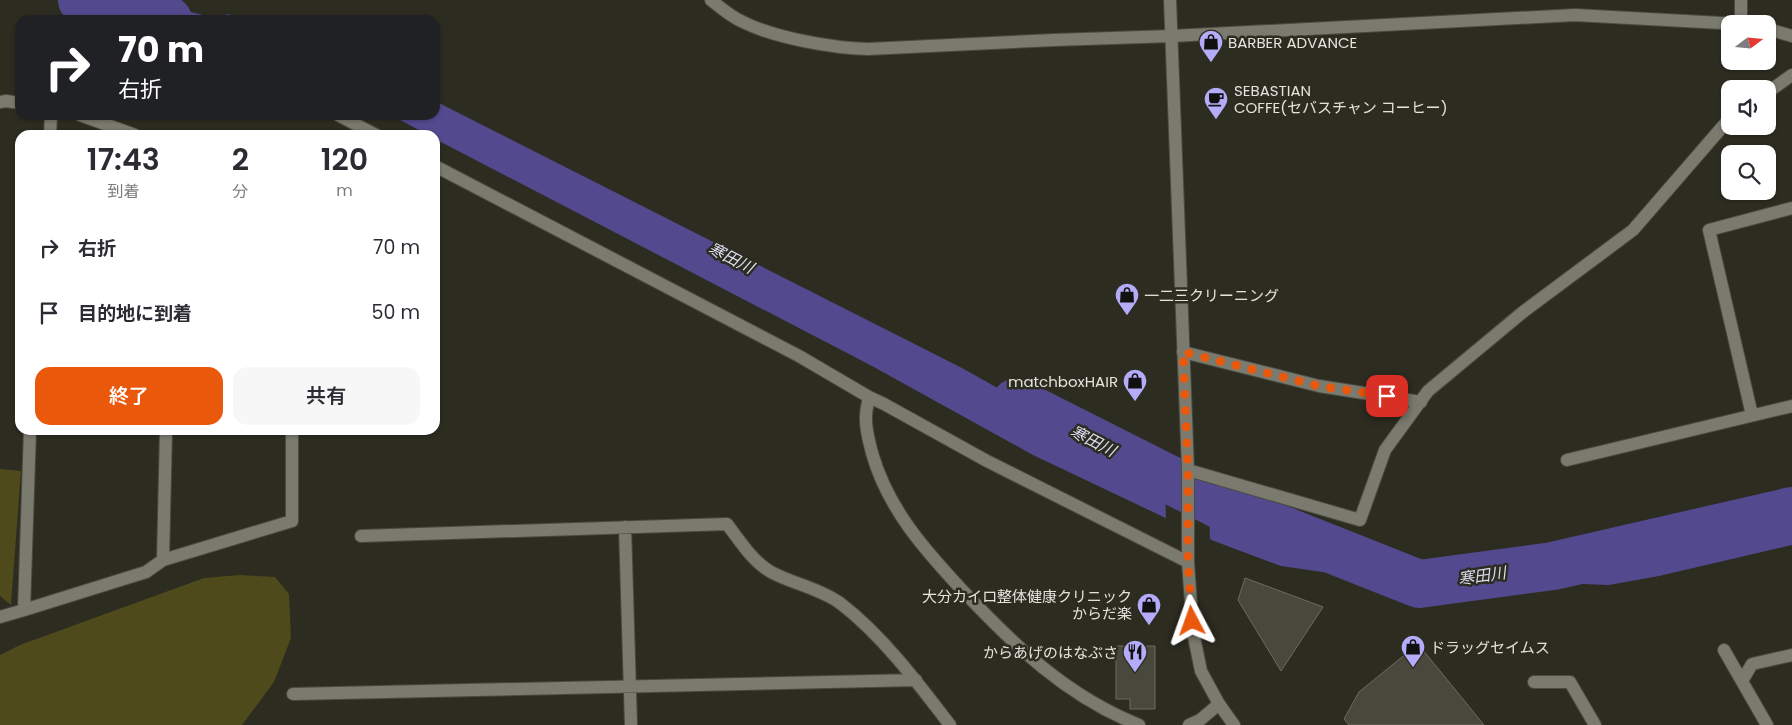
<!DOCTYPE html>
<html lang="ja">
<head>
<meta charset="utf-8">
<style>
  :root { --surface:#fff; --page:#f7f7f7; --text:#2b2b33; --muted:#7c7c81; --accent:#ea580c }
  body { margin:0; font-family:Poppins,"Noto Sans JP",sans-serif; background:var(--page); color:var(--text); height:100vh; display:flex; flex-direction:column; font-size:19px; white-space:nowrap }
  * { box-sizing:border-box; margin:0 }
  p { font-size:16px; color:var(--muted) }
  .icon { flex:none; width:28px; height:28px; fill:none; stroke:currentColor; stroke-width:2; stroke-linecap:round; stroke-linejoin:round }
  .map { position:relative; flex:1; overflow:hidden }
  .side { position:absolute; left:15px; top:130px; width:425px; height:305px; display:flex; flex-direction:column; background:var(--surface); border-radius:15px; box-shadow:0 1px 4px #0004 }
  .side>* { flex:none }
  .hud { position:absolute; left:15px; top:15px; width:425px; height:105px; border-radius:15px; box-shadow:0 1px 4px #0004; background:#202124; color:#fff; overflow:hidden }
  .needle { width:32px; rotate:74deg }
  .fabs { position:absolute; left:1721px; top:15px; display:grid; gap:10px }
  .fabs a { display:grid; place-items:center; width:55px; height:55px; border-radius:10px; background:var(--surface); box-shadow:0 1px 4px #0004; font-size:25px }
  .pin { position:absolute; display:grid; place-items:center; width:42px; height:42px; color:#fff; margin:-21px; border-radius:10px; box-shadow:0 2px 8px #0006 }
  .me { position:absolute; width:55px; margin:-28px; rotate:356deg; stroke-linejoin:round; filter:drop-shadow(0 0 4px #0008) }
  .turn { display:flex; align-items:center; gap:18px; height:105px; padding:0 20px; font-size:22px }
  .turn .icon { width:65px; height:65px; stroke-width:2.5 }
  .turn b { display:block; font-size:35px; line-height:42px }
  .eta { display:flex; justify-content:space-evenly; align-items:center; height:85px; text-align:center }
  .eta b { font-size:30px; font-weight:600; line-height:35px }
  .button { display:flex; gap:10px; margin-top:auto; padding:10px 20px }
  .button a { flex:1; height:58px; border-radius:15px; background:var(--accent); color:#fff; font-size:20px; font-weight:600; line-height:58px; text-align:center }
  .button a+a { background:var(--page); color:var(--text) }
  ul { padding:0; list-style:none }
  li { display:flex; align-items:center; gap:15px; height:65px; padding:0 20px }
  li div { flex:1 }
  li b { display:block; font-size:19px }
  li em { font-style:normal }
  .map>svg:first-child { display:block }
  .green { fill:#4e4a1b }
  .water { fill:#53498e }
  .pier { fill:#2d2c21 }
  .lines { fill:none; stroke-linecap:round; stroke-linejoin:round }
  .river { stroke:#53498e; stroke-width:48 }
  .building { fill:#49483c; stroke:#6c6b5e }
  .street-casing { stroke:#4b4b41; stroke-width:14 }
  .secondary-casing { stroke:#4b4b41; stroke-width:14 }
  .street { stroke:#7b7a6e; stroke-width:12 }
  .secondary { stroke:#7b7a6e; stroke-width:12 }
  .route { stroke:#ea580c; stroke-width:9; stroke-dasharray:0 16.2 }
  .labels { text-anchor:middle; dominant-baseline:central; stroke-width:5; stroke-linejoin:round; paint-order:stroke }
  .poi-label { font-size:15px; fill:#e3e3dc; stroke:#2d2c21; text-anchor:start }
  .water-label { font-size:16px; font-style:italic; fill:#deddf2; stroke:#2d2c21 }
</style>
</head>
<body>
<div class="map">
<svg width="1792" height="725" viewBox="0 0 1792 725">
  <rect width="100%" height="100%" fill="#2d2c21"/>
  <path class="green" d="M0 469 21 471 11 605 0 596Z
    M240 575 275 577 289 594 291 638 274 682 242 725H0V655L20 645 204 578Z"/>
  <path class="water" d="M115 0H143L215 18 228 14 246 20H166Z
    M435 101 962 368 1161 480 1256 526 1264 537 1296 553 1386 578 1605 569 1665 559 1782 534 1792 529V545L1659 576 1609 585 1501 581 1400 592 1383 590 1336 574 1281 566 1214 541 1033 455 872 366 464 154 435 139V135H428L391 115H435Z"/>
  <path class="pier" d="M1165 479 1209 500 1210 542 1166 522Z"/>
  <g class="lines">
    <path class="river" d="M82 0 168 20
      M1016 402 1220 505 1419 584 1553 566 1792 511"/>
  </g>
  <path class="building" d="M1245 578 1323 607 1281 671 1238 600Z
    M1418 644 1484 725H1349L1344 719 1359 692Z
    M1116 646H1155V709H1130V699H1116Z"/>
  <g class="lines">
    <defs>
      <path id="street" d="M711 0C721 8 731 17 743 22 775 38 832 48 868 49L1054 40 1172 36
        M1741 24V0
        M1768 92 1792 75
        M0 102 6 101 20 103
        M80 115 135 135
        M338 115 376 135
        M50 135 51 115
        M435 166 799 356 869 397 884 404 987 461 1188 562
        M1183 352 1319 386 1421 402
        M869 397C868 403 866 410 866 416 865 428 869 441 872 453 888 509 924 549 963 591 1015 646 1066 696 1139 725
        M1752 415 1709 230 1792 208
        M1567 460 1792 406
        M1188 470 1360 520 1385 450 1428 391 1523 312 1633 230 1730 118
        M625 527 631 725
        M361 536 727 524C740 541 752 561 771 572 793 584 819 588 840 603 882 635 918 683 950 725
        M163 560 166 430
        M24 610 146 572 163 560 292 521V430
        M0 617 24 610 30 430
        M1724 650 1767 725
        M1742 681 1752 664 1792 655
        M1534 682H1570L1595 725
        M293 694 916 680
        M1189 725 1200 720 1219 704"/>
      <path id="secondary" d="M1170 0 1188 470V562L1193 632 1201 671 1219 704 1234 725
        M1768 29 1792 36
        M1172 36 1575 15 1740 24"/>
    </defs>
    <use href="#street" class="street-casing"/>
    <use href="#secondary" class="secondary-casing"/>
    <use href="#street" class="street"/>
    <use href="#secondary" class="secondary"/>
  </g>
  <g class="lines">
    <path class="route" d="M1192 621 1188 562V470L1183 352 1319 386 1387 396"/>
  </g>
  <defs>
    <symbol id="shop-pin" viewBox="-11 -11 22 30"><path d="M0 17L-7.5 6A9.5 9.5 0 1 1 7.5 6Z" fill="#b4acf9" stroke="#2d2c21"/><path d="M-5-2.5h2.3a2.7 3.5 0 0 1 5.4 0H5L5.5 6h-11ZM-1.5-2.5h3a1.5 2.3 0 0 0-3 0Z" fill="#111"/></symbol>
    <symbol id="cafe-pin" viewBox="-11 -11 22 30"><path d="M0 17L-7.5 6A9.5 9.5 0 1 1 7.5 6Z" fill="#b4acf9" stroke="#2d2c21"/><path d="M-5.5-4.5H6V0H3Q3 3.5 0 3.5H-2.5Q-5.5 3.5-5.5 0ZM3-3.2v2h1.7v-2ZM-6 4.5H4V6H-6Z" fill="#111"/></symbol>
    <symbol id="restaurant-pin" viewBox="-11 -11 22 30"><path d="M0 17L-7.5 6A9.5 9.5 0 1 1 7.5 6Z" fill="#b4acf9" stroke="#2d2c21"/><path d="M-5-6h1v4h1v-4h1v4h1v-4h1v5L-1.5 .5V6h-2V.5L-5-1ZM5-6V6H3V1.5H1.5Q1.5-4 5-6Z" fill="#111"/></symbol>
  </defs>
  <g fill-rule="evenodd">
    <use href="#shop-pin" x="1197" y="28" width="28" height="38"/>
    <use href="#cafe-pin" x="1202" y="85" width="28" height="38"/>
    <use href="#shop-pin" x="1113" y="281" width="28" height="38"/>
    <use href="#shop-pin" x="1121" y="367" width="28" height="38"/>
    <use href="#shop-pin" x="1135" y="591" width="28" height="38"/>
    <use href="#shop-pin" x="1399" y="633" width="28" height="38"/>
    <use href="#restaurant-pin" x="1121" y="638" width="28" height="38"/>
  </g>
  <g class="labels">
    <g class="poi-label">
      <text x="1228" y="42">BARBER ADVANCE</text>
      <text x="1234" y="90">SEBASTIAN<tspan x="1234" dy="17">COFFE(セバスチャン コーヒー)</tspan></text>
      <text x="1144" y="295">一二三クリーニング</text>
      <text x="1118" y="381" text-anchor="end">matchboxHAIR</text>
      <text x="1132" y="596" text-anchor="end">大分カイロ整体健康クリニック<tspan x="1132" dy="17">からだ楽</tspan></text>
      <text x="1430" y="647">ドラッグセイムス</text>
      <text x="1118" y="652" text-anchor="end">からあげのはなぶさ</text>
    </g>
    <g class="water-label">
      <text transform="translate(731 258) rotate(27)">寒田川</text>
      <text transform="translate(1093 441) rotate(27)">寒田川</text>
      <text transform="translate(1482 576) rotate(-8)">寒田川</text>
    </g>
  </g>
</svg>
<div class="fabs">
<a><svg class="needle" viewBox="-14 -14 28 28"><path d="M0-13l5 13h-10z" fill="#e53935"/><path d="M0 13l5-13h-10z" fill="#7c7c81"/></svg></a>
<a><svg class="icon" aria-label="sound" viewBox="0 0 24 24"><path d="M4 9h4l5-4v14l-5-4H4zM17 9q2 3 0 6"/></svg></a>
<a><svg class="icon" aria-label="search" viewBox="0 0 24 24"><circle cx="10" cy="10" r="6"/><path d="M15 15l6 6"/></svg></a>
</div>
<div class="pin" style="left:1387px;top:396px;background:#d93025"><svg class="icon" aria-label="arrive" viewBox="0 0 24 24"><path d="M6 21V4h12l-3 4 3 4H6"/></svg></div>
<svg class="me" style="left:1192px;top:621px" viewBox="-20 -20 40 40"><path d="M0-17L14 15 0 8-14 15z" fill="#ea580c" stroke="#fff" stroke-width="4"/></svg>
<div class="hud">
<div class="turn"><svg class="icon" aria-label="right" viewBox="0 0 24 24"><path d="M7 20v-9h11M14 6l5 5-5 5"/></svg><div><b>70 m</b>右折</div></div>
</div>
<section class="side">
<div class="eta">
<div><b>17:43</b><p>到着</p></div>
<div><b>2</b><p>分</p></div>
<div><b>120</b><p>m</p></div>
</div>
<ul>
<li><svg class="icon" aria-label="right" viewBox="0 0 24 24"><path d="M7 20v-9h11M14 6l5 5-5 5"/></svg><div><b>右折</b></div><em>70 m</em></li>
<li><svg class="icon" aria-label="arrive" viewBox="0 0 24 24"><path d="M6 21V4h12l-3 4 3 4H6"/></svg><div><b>目的地に到着</b></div><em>50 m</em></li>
</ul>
<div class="button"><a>終了</a><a>共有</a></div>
</section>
</div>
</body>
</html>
